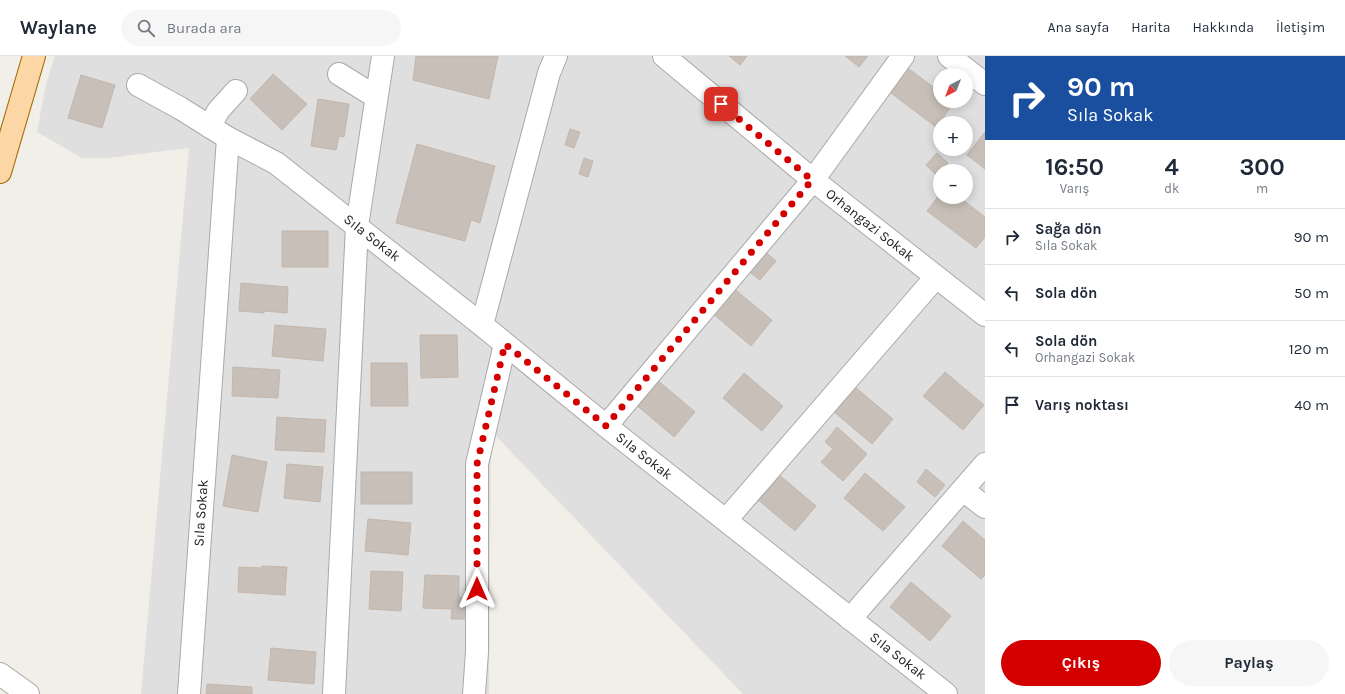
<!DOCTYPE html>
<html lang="tr">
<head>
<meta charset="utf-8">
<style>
  :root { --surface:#fff; --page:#f6f6f7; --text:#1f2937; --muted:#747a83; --line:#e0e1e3; --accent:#d40000 }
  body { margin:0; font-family:Karla,sans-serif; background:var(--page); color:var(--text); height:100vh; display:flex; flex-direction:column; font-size:15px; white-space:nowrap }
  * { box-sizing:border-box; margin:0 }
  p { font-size:13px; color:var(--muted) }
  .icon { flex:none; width:22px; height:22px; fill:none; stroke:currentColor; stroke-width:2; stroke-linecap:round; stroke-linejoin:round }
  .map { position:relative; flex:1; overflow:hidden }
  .panel { display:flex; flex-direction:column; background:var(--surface); width:360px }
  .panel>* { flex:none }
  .banner { background:#1a4fa0; color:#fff; overflow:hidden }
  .needle { width:26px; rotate:222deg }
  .controls { position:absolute; left:933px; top:12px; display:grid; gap:8px }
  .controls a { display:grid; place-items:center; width:40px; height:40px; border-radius:50%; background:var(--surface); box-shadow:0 2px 10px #0003; font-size:20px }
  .pin { position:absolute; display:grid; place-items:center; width:34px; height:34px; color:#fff; margin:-17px; border-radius:8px; box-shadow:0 2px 6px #0006 }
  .me { position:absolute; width:44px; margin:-22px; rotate:0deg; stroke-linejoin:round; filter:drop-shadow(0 0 3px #0008) }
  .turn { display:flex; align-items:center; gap:14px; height:84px; padding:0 16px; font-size:18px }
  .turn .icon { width:52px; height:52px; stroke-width:2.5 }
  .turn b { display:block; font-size:28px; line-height:34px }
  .eta { display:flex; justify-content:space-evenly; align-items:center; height:68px; text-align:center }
  .eta b { font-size:24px; font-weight:700; line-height:28px }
  .cta { display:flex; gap:8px; margin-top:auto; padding:8px 16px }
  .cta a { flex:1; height:46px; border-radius:24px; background:var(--accent); color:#fff; font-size:16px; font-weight:700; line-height:46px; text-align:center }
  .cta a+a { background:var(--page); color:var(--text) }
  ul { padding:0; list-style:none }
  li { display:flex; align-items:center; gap:12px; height:56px; padding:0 16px; border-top:1px solid var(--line) }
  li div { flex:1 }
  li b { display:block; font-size:15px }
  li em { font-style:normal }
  header { display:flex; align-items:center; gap:24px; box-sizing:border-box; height:56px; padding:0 20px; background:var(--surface); border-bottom:1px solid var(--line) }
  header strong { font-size:19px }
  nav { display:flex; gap:22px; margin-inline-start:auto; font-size:14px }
  .search { width:280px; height:36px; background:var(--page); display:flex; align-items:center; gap:10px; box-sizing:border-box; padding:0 14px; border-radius:22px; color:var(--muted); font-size:15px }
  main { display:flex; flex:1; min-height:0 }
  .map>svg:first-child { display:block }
  .residential { fill:#e0dfdf; fill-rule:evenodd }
  .building { fill:#c7bfb8; stroke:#c4b6ab }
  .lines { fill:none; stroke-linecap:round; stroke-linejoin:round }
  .minor-casing { stroke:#a9a9a9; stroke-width:24 }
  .major-casing { stroke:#a06b00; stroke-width:24 }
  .minor { stroke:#fff; stroke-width:22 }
  .major { stroke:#fcd6a4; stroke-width:22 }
  .route { stroke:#d40000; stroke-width:7; stroke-dasharray:0 12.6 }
  .labels { text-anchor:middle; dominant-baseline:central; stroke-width:3; stroke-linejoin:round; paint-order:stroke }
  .street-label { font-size:14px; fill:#222; stroke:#fff }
</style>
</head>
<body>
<header>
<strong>Waylane</strong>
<div class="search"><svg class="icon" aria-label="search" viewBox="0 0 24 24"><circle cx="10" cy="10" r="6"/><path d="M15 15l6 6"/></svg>Burada ara</div>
<nav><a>Ana sayfa</a><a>Harita</a><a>Hakkında</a><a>İletişim</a></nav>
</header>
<main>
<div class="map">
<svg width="985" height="638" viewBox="0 0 985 638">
  <rect width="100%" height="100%" fill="#f2efe9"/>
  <path class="residential" d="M55 0H985V638H743L491 375 489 638H141L189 92 108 102H82L37 76 46 28ZM940 19H966V45H940ZM940 67H966V93H940ZM940 115H966V141H940Z"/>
  <path class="building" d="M416 0H498L489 43 413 24Z
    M729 0H747L740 9Z
    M845 0H868L859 11Z
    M905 10 940 36V45H952L954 47 936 71 887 34Z
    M273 18 307 48 282 74 250 43Z
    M81 19 115 29 102 72 68 62Z
    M318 43 349 48 344 81 339 80 336 94 311 90Z
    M570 73 580 76 574 92 565 89Z
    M985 76V113L967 99Z
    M417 88 495 110 480 167 471 164 465 185 396 167Z
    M937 97 948 107 936 119 926 109Z
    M584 102 593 105 588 121 579 118Z
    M940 138V141H959L985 161V181L976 192 927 155Z
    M282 175H328V211H282Z
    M763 194 776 205 760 224 747 214Z
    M241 227 288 231 287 257 264 255V257L239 255Z
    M732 231 772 264 751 290 711 256Z
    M275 269 326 273 323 305 272 300Z
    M420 279H457L458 321 421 322Z
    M371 307H407L408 350H371Z
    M233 311 280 314 278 342 232 340Z
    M945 316 984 349 963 374 923 340Z
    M744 317 783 350 762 375 723 342Z
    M655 322 695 356 674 381 634 347Z
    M854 330 893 363 872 388 833 355Z
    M277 361 326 364 324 396 275 394Z
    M837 371 867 398 843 425 821 406 833 393 825 386Z
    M232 399 267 406 258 456 223 450Z
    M287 408 323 411 320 446 284 442Z
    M926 413 945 429 935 441 917 426Z
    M361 416H412V448H361Z
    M777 417 816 450 795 475 756 442Z
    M865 417 905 451 883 475 844 442Z
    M368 463 411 467 408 499 365 495Z
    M963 465 985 484V519L981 523 942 490Z
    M262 510 287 511 285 539 238 536 239 511 262 512Z
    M371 515 403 516 401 555 369 553Z
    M425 519 459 520V542H467L466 563H451L452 553 423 552Z
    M911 526 951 560 930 585 890 551Z
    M271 592 316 596 314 628 268 624Z
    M207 628 252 631V638H206Z"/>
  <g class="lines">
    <defs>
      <path id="minor" d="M664 0 813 124 985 259
        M949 0 985 28
        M339 18 376 41
        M138 29 180 52 228 82
        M210 71 218 55 236 35
        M482 269 549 17 556 0
        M606 370 813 124 903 0
        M963 434 985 451
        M726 464 936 221
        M850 563 985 408
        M0 618 28 638
        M189 638 228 82 276 107 482 269 606 370 946 638
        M334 638 357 170 383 0
        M474 638 477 596V408L505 288"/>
      <path id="major" d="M0 116 34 0"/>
    </defs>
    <use href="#minor" class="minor-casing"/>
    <use href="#major" class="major-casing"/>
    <use href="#minor" class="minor"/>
    <use href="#major" class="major"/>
  </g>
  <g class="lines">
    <path class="route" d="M477 533V408L505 288 606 370 812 124 721 48"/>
  </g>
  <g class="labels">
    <g class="street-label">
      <text transform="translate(870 169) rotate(38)">Orhangazi Sokak</text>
      <text transform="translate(372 182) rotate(38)">Sıla Sokak</text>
      <text transform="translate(644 400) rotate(38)">Sıla Sokak</text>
      <text transform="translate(201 457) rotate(-86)">Sıla Sokak</text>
      <text transform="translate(898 600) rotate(38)">Sıla Sokak</text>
    </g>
  </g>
</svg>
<div class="controls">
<a><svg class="needle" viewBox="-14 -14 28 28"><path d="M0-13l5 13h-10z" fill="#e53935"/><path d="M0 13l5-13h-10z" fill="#747a83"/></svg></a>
<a>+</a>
<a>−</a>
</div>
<div class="pin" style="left:721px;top:48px;background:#d93025"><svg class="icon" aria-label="arrive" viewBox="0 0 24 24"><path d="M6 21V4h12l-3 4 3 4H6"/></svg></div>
<svg class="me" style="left:477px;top:533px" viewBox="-20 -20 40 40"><path d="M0-17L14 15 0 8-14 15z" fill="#d40000" stroke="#fff" stroke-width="4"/></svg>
</div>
<section class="panel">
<div class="banner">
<div class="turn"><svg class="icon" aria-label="right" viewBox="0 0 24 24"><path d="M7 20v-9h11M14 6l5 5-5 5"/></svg><div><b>90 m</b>Sıla Sokak</div></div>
</div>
<div class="eta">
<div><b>16:50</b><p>Varış</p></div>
<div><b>4</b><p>dk</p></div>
<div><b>300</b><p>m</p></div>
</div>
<ul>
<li><svg class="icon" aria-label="right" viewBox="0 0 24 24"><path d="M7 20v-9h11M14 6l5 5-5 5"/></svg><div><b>Sağa dön</b><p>Sıla Sokak</p></div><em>90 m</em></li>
<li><svg class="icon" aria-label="left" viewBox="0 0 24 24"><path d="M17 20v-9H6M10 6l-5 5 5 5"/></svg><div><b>Sola dön</b></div><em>50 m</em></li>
<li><svg class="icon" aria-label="left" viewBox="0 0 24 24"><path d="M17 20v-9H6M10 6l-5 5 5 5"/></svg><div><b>Sola dön</b><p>Orhangazi Sokak</p></div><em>120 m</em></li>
<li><svg class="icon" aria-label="arrive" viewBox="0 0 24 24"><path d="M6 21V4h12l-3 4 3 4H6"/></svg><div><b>Varış noktası</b></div><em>40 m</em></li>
</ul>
<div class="cta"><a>Çıkış</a><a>Paylaş</a></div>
</section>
</main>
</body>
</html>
